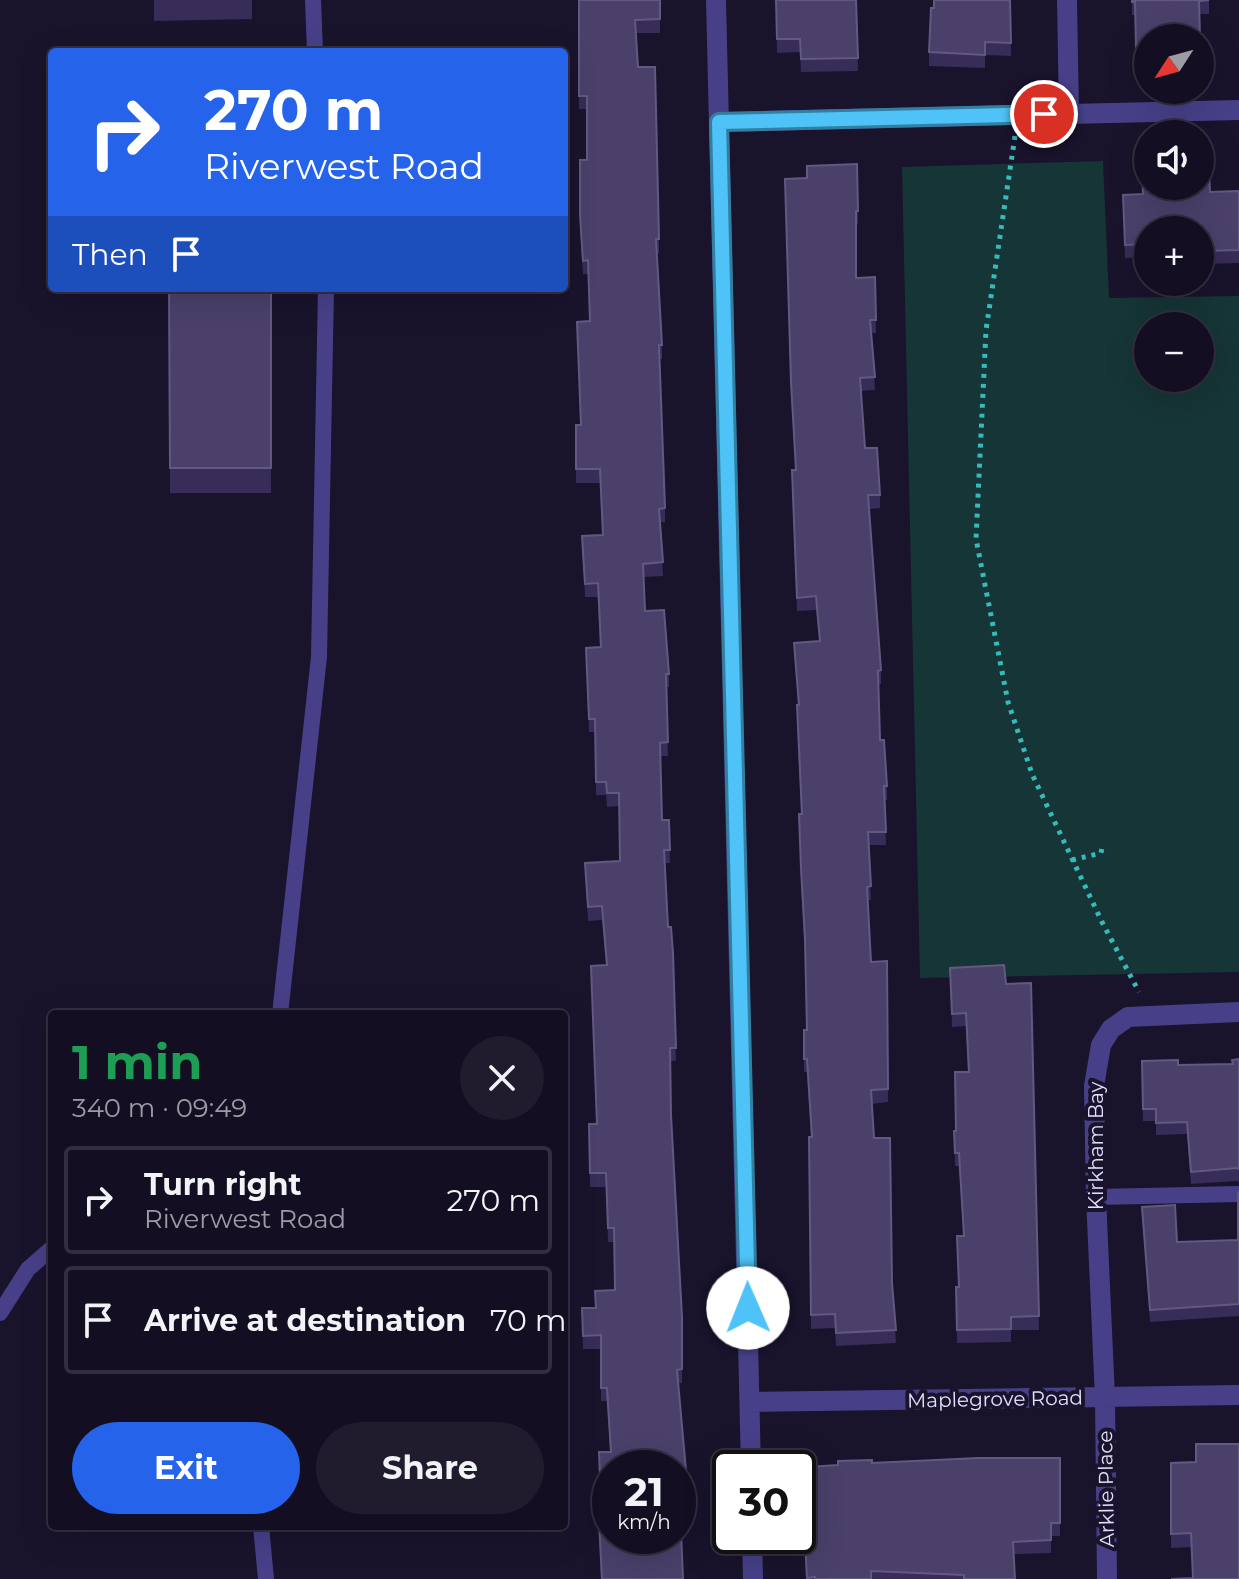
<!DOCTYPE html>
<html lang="en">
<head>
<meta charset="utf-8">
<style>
  :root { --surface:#130e21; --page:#201c2e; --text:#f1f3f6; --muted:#9d9ca5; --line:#322e3f; --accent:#2563eb }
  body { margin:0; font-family:Montserrat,sans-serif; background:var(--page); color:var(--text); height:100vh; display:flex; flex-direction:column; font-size:30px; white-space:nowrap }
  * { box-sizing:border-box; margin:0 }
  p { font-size:26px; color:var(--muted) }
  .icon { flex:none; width:44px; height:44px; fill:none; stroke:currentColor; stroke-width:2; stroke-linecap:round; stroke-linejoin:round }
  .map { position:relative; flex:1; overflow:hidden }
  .details { position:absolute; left:48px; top:1010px; width:520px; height:520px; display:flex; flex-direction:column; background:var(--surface); border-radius:8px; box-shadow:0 8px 32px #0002,0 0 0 2px var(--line) }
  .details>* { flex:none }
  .top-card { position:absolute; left:48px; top:48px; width:520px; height:244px; border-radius:8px; box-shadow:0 8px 32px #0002,0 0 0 2px var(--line); background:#2563eb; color:#fff; overflow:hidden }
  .needle { width:52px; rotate:234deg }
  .buttons { position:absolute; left:1134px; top:24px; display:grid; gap:16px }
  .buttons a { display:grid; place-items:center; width:80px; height:80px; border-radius:50%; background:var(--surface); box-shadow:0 8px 32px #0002,0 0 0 2px var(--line); font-size:40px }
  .speed { position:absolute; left:592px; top:1450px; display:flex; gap:16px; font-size:40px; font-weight:700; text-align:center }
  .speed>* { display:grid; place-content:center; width:104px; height:104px; border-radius:50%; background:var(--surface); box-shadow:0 8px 32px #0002,0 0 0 2px var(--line); line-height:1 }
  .speed small { font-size:20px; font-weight:400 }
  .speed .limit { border:4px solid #111; border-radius:12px; background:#fff; color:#111 }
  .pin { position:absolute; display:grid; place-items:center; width:68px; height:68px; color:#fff; margin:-34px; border:4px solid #fff; border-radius:50%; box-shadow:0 2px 8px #0007 }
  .me { position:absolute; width:88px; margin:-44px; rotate:359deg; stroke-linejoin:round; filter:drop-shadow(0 0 6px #0008) }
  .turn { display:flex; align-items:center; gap:28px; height:168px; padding:0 24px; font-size:36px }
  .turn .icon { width:104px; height:104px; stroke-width:2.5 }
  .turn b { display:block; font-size:56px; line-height:68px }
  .then { display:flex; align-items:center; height:76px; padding:0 24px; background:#0003; gap:16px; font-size:30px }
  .round { display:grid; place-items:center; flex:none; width:84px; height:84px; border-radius:42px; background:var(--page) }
  .head { display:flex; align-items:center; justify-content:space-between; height:136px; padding:0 24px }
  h1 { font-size:48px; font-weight:700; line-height:60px; color:#1e9e55 }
  .action { display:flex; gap:16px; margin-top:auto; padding:16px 24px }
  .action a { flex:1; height:92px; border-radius:48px; background:var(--accent); color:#fff; font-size:32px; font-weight:700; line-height:92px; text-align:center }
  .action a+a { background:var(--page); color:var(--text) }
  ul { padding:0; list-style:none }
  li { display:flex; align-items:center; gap:24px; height:108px; margin:0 16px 12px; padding:0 8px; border:4px solid var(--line); border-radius:8px }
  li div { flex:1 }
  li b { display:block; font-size:30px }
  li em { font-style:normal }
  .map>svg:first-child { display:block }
  .green { fill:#163536; fill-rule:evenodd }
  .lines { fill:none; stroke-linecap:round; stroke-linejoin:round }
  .path { stroke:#36baba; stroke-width:5; stroke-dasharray:4 6; stroke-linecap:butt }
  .lane { stroke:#474089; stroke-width:16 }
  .street { stroke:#474089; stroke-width:20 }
  .wall { fill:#382c58 }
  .building { fill:#4a406a; stroke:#625981; stroke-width:2; fill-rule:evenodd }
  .route-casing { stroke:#337fa1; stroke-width:20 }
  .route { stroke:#4fc3f7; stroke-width:14 }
  .labels { text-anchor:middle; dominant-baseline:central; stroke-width:8; stroke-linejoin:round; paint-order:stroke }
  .street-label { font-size:20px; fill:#e4dffe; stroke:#19132c }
</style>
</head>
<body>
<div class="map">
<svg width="1239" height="1579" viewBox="0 0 1239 1579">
  <rect width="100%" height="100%" fill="#19132c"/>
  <path class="green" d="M1103 161 1109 298 1239 296V972L920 978 902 167ZM1148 326H1200V378H1148Z"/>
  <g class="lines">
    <path class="path" d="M1015 136 986 330 976 539 1008 702 1032 774 1102 922 1139 992
      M1072 860 1101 853 1103 843"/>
    <path class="lane" d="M313 0 315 52
      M280 1014 319 657 326 288
      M1096 1197 1239 1194
      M0 1313 28 1269 52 1248
      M261 1526 266 1579"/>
    <path class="street" d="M716 0 751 1468
      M1067 0 1069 114
      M719 122 1239 110
      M750 1402 1239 1395
      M752 1536 753 1579
      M1107 1579 1105 1398 1096 1197 1094 1086 1101 1045 1111 1029 1128 1017 1239 1012"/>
  </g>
  <path class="wall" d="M154 0H252V19L154 21Z
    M579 0H660V33H636L638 67 659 239V253H657L662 345V359H660L665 508V522H660L663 576 644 577 645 611 669 674V687H666L668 756H660L662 820H669L670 863H664L668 927 673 953 676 1061H670L671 1115 682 1317V1383H678L687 1482V1495L680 1496 683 1579H601L598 1502H600L610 1452 607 1401H601V1349H583L582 1308H595V1291L614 1290V1242H608L606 1187H590L589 1124H597L606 965 602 920 588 921 585 863 620 861 619 806 607 807 606 795H596L595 732H589L586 648 600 647 598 597H585L582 536 602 535 600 483H576V425H580L590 321 588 274H583L580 229V160H587V109H579Z
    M776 0H856L858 71 801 72 800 52 777 53Z
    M1010 0 1011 56 985 55V68L929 66V52L934 8Z
    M1132 0H1209V14H1199L1148 38V60L1136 61 1135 15H1132Z
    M785 179 858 211V224H856V278L875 277 876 333H871L875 390 860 391 865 448 880 495V508L869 509 881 670V684H878L880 740 887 786V800H885L886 845H868L871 900H868L871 962 887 961 888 1102 871 1104 874 1138 892 1283 896 1343 836 1346 835 1328 811 1329 809 1151 811 1137 807 1072H804V1030H807L805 953 801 881 799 814H801L797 718V705H798L794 643 819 641 816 610 797 611 792 484 796 470 791 396Z
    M1239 191V263L1200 264V230H1148V257L1125 258 1123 208 1142 194Z
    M169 288H271V493H170Z
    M950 968 1006 984 1031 983 1039 1330H1011V1342L957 1343 956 1287H958L964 1236 959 1166H955L954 1131H956L968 1072 966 1026 952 1027Z
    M1239 1059V1182L1237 1181 1191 1184 1187 1134 1156 1135V1121H1143L1142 1061 1178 1065 1233 1064Z
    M1239 1192V1316L1150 1322 1142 1207 1177 1242 1238 1240Z
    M1239 1444 1193 1578 1191 1547 1171 1548V1463L1196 1462Z
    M1060 1458V1536H1051V1553L1014 1554 1015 1579H806L804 1535H798V1468L872 1463Z"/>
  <path class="building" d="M579 0H660V19L635 20 638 67H655L659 239H656L662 345H659L665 508 659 509 663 562 643 564 645 611 664 610 669 674H666L668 742 660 743 662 820H669L670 850H664L668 927H671L673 953 676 1048H670L671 1115 682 1317V1369L677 1370 687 1482H679L683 1579H602L598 1502H601L599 1452H611L607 1388H601V1335L583 1336 582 1308H596L595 1291 615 1290 614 1228H608L606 1173H590L589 1124H597L591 966 607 965 602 906 588 907 585 863 620 861 619 793H607L606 782H596L595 719H589L586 648 601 647 598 583 585 584 582 536 603 535 600 469H576V425H581L577 322 590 321 588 260 583 261 580 215V160H587V96H579ZM610 1468H678V1536H610Z
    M776 0H856L858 58 801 59 800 39H777Z
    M934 0H1010L1011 43 985 42V55L929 52 931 8H934Z
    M1132 0H1209L1199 1 1200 38H1148V47H1136L1135 2H1132Z
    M857 164 858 211H856V278L875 277 876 320H870L875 377 860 378 865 448H877L880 495H868L881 670 878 671 880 740H884L887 786H884L886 832H868L871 886 867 887 871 962 887 961 888 1089 871 1090 874 1138H890L892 1283 896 1330 836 1333 835 1314 811 1315 809 1137H812L807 1059H804V1030H807L805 940 801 868 799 814H802L797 705H799L794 643 820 641 816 596 797 598 792 470H796L791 382 785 179 807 178V166Z
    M1200 168H1209L1210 192 1239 191V250L1200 251V230H1148V244L1125 245 1123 195 1143 194 1142 170H1148V186H1200Z
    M169 288H271V468H170Z
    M1004 965 1006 984 1031 983 1039 1316 1011 1317V1329L957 1330 956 1287H959L957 1236H964L959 1153H955L954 1131H956L955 1072H969L966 1013 952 1014 950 968Z
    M1239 1059V1169L1237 1168 1191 1172 1187 1122 1156 1123V1109H1143L1142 1061 1178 1060V1065L1233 1064 1232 1060Z
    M1239 1192V1304L1150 1310 1142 1207 1175 1205 1177 1242 1238 1240V1193Z
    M1196 1444H1239V1579H1171L1193 1578 1191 1533 1171 1534V1463L1196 1462Z
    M978 1458H1060V1523H1051V1540L1013 1542 1015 1579H964V1575L871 1571V1579H815V1577L807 1578 804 1522 798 1523V1468H793L838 1465V1461L872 1460V1463Z"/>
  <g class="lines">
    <defs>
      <path id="route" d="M748 1308 719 122 1044 114"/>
    </defs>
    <use href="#route" class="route-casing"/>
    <use href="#route" class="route"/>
  </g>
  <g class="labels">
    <g class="street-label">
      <text transform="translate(1096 1146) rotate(-90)">Kirkham Bay</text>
      <text transform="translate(995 1399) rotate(-1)">Maplegrove Road</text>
      <text transform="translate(1106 1489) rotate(-91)">Arklie Place</text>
    </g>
  </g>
</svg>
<div class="buttons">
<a><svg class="needle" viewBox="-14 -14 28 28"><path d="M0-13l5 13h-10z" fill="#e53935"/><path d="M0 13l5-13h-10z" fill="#9d9ca5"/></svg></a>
<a><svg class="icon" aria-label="sound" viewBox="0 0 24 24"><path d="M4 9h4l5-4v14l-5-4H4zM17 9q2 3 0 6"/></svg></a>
<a>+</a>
<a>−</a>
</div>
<div class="speed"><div>21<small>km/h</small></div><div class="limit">30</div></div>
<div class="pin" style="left:1044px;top:114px;background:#d93025"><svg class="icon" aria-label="arrive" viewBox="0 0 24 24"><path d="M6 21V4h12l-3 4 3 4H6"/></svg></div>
<svg class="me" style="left:748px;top:1308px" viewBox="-20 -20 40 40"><circle r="19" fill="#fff"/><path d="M0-13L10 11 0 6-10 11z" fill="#4fc3f7"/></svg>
<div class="top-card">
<div class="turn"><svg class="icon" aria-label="right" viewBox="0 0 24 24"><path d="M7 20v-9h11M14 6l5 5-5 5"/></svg><div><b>270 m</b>Riverwest Road</div></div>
<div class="then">Then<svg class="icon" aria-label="arrive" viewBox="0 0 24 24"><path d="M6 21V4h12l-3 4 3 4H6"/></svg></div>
</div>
<section class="details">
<div class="head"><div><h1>1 min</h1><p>340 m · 09:49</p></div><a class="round"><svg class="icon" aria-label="close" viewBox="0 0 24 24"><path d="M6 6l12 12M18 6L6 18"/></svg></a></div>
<ul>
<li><svg class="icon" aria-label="right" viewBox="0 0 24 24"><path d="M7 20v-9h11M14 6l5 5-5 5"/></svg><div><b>Turn right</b><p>Riverwest Road</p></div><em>270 m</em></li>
<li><svg class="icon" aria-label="arrive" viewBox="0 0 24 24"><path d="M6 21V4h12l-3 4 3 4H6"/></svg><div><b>Arrive at destination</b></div><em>70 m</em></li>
</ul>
<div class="action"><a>Exit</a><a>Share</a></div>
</section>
</div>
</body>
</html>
